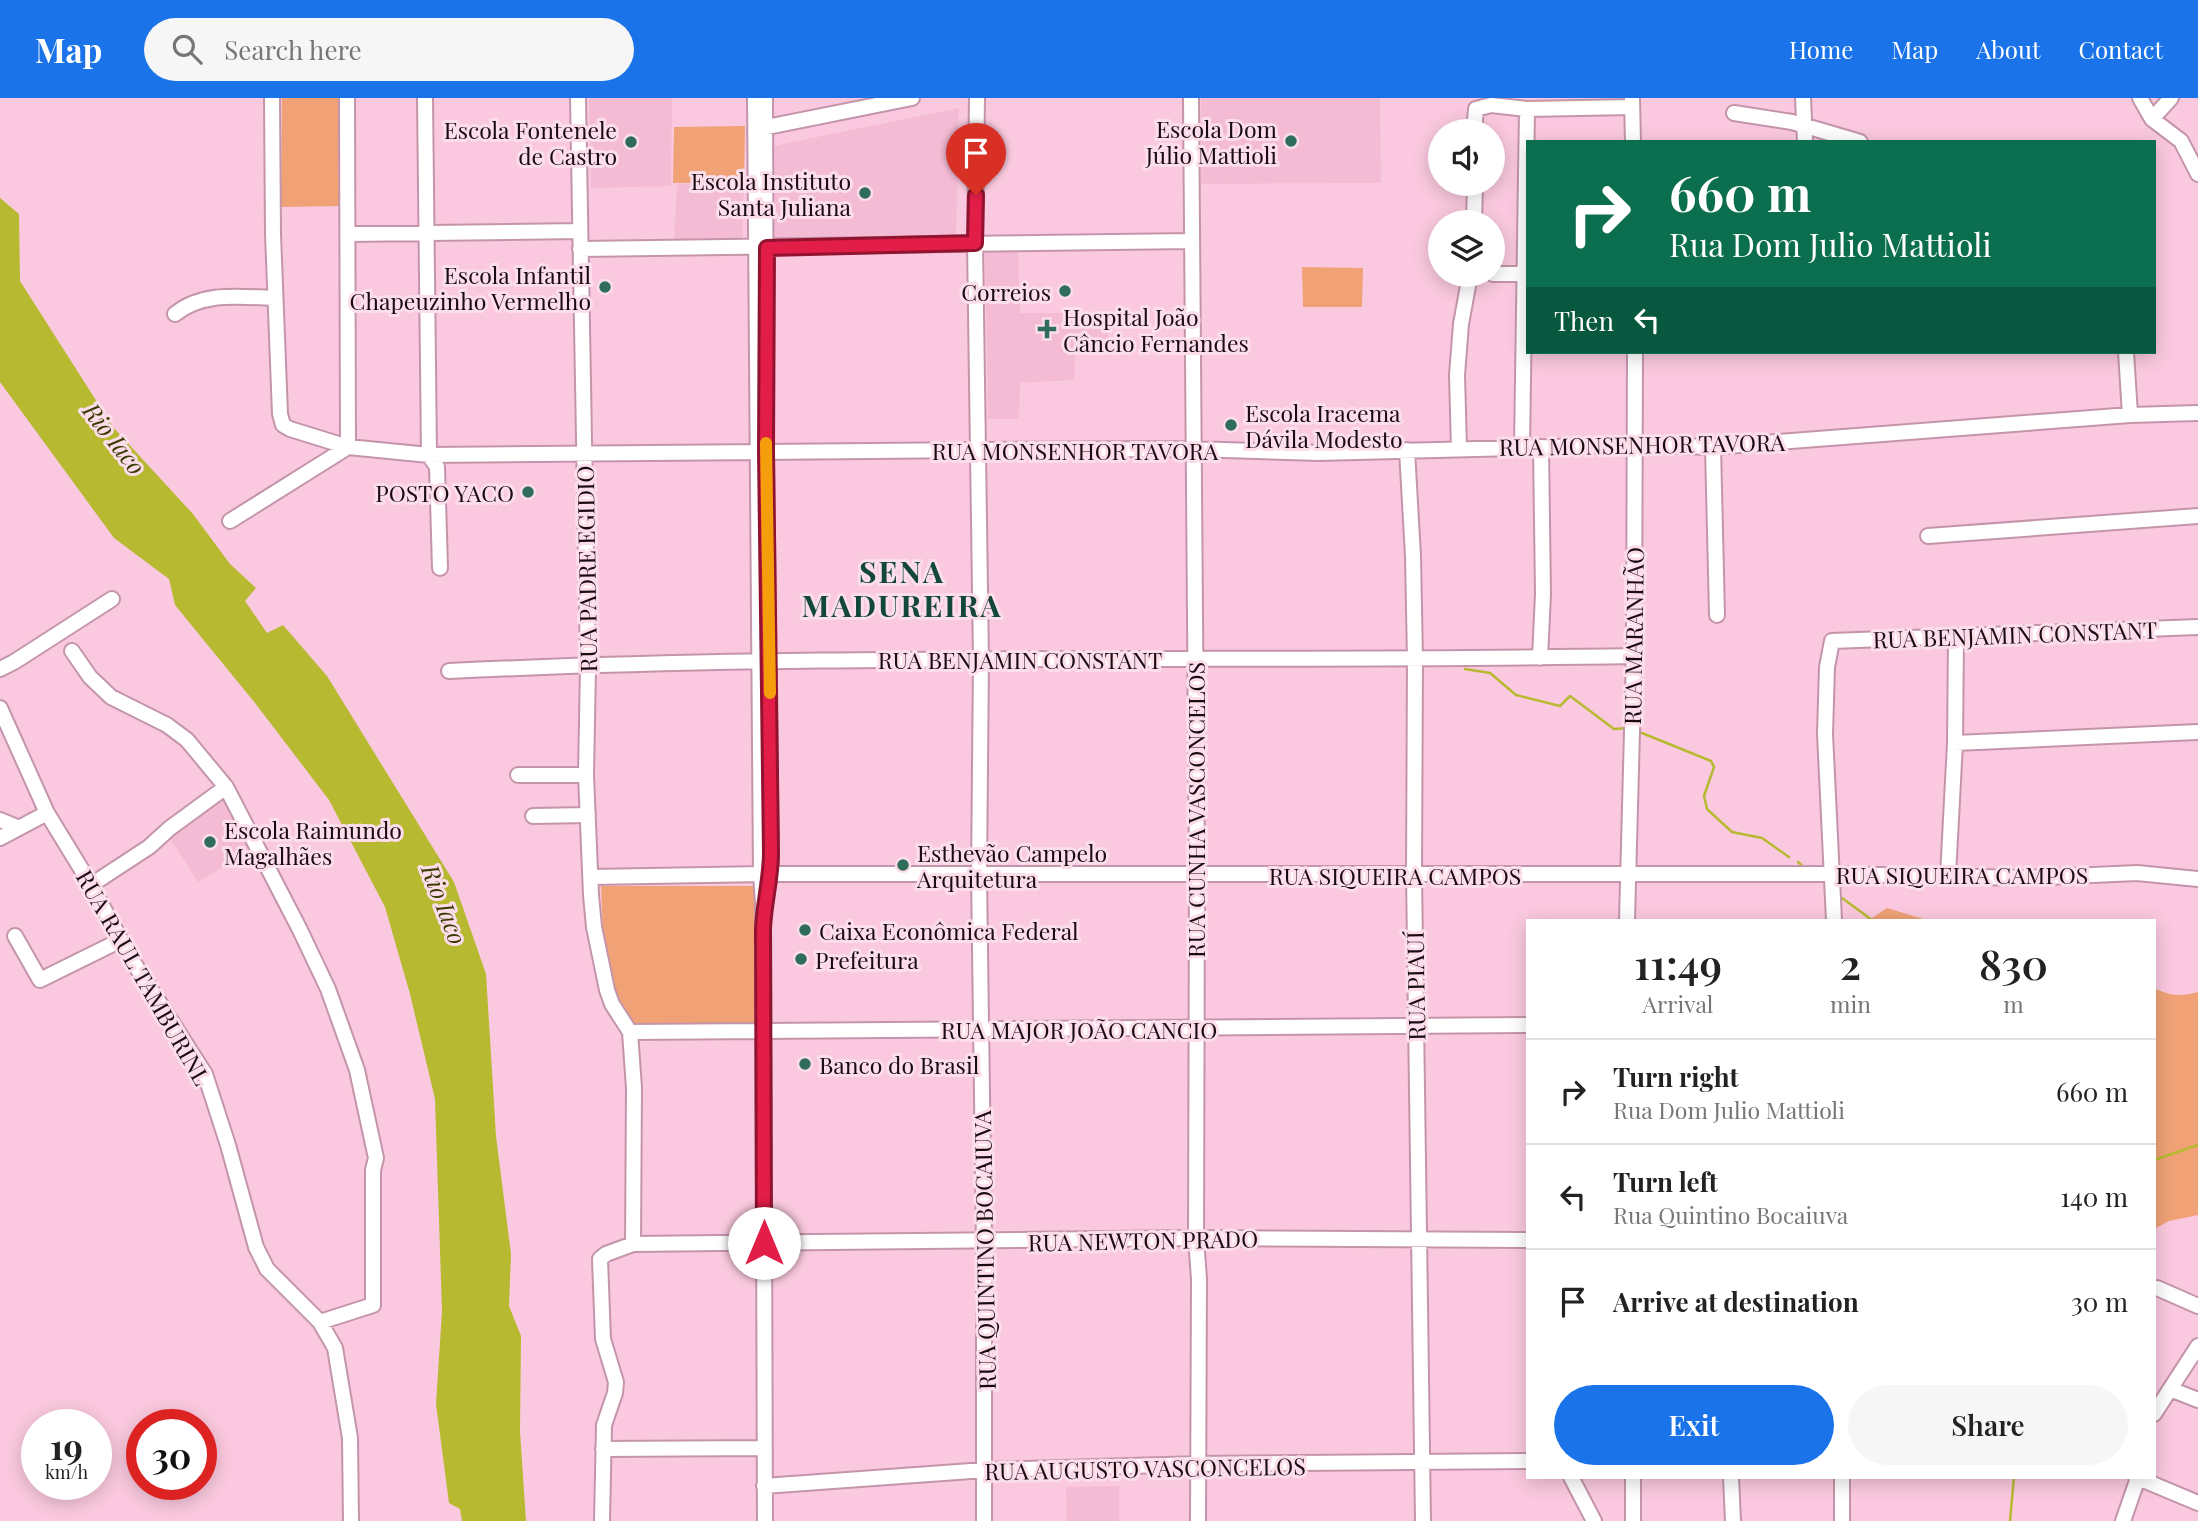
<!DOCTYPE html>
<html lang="en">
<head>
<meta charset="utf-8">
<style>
  :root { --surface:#fff; --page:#f6f6f6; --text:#222; --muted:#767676; --line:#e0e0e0; --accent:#1a73e8 }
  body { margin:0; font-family:"Playfair Display",serif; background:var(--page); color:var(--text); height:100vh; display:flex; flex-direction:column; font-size:26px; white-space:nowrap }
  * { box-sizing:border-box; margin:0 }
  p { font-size:23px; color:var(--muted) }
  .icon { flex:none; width:38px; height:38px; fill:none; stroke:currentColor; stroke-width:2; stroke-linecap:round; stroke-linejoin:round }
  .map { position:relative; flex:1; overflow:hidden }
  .side { position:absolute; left:1526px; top:821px; width:630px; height:560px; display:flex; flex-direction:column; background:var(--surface); border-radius:0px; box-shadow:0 4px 18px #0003 }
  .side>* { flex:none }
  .banner { position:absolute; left:1526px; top:42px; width:630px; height:214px; border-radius:0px; box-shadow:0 4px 18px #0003; background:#0b6e4f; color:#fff; overflow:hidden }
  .controls { position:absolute; left:1428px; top:21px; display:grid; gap:14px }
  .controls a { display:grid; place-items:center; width:77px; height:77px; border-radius:50%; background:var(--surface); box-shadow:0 4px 18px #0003; font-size:35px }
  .speed { position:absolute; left:21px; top:1311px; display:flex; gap:14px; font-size:35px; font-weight:700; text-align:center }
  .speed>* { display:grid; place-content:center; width:91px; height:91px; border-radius:50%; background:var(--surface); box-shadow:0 4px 18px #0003; line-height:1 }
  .speed small { font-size:18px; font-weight:400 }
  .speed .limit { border:10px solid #d22; background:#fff; color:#111 }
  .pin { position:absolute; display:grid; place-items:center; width:60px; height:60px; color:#fff; margin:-72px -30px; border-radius:50% 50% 50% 0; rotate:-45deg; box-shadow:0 0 7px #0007 }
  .pin .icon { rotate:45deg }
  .me { position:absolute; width:77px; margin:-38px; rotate:0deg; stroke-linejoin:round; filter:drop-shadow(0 0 5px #0008) }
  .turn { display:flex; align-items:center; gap:24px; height:147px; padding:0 28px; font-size:32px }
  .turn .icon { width:91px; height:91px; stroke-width:2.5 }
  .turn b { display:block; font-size:49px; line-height:60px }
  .then { display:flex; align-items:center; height:66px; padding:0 28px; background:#0003; gap:14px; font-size:26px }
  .eta { display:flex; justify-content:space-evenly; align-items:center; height:119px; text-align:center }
  .eta b { font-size:42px; font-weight:600; line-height:49px }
  .cta { display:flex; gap:14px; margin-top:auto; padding:14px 28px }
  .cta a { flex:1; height:80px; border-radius:42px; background:var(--accent); color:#fff; font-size:28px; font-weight:600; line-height:80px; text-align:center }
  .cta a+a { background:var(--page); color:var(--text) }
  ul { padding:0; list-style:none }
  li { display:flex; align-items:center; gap:21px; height:105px; padding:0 28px; border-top:2px solid var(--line) }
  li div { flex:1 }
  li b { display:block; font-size:26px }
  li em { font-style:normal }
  header { display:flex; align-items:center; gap:42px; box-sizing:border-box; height:98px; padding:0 35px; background:var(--accent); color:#fff }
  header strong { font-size:33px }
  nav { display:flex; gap:38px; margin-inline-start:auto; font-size:24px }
  .search { width:490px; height:63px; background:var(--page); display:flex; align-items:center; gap:18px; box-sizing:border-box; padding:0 24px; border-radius:38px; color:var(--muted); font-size:26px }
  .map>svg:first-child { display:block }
  .built { fill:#f4bbd4 }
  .green { fill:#f0a276 }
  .water { fill:#b7b931 }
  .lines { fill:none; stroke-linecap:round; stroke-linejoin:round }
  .stream { stroke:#b7b931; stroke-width:2.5 }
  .minor-casing { stroke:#c495aa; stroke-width:18 }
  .minor { stroke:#fff; stroke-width:14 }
  .route-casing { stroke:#92132f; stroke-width:18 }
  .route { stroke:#e11d48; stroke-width:12 }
  .slow { stroke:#f59e0b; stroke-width:12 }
  .poi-dot { fill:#2f6d5a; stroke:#fcddea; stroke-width:2.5 }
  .labels { text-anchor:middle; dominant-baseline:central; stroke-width:6; stroke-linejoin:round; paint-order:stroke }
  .poi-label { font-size:23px; fill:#1a0a12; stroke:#fcddea; text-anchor:start }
  .street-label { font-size:23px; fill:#1a0a12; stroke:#fcddea }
  .water-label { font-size:24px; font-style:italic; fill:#3b3b03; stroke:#fcddea }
  .district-label { font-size:30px; font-weight:bold; letter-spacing:2px; fill:#134738; stroke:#fcddea }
</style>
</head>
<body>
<header>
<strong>Map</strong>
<div class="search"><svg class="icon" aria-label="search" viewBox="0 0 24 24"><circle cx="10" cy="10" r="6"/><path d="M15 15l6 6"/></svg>Search here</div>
<nav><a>Home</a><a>Map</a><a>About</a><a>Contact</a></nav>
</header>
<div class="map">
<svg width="2198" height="1423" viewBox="0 0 2198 1423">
  <rect width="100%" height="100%" fill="#fbc9df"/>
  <path class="built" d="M589 0H672L671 88 591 90Z
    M1201 0H1380L1381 85 1201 86Z
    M959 10 956 143 772 142 773 48Z
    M677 86 744 88 742 144 674 145Z
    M1018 154 1020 215H1108V247L1075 248 1074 282 1020 285 1019 321H988L985 155Z
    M223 702 252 751 198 784 168 737Z
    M1119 1388V1423H1067L1066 1389Z"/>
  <path class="green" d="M282 0H341L343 108 281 109Z
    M745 28 744 85H673L674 29Z
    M1302 169 1363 170 1362 209H1303Z
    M601 788H755L756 928 630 927 611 895 604 861Z
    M1887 810 1927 822H1869Z
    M2154 890C2170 898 2181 899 2198 894V1117L2169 1123 2154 1131Z"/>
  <path class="water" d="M0 100 19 116 20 183 113 329 193 416 230 466 256 490 245 503 267 535 283 527 327 578 454 784 486 876 496 1038 511 1156 509 1208 521 1238 520 1334 526 1423H462L460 1411 449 1405 436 1306 442 1213 435 1001 410 896 385 809 329 702 255 605 175 507 169 481 114 440 0 284Z"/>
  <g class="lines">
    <path class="stream" d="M1465 571 1490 575 1516 597 1560 608 1570 598 1614 631 1627 630
      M1642 635 1711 663 1714 669 1704 698 1707 711 1732 734 1762 740 1789 759
      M1798 764 1806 771
      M1842 800 1872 822
      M2154 1062 2198 1047
      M2010 1423 2014 1379"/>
    <defs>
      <path id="minor" d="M272 0 273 136 280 316 283 327 290 331 348 349 429 357 978 352 1192 351 1318 355 1636 347 1713 349 2130 317 2198 315
        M425 0 429 357 437 369 440 470
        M578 0 588 569 586 677 591 797 594 829 607 892 612 906 630 934
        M755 0 761 776 763 805 765 1423
        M765 0 766 354 771 776 769 783
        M977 0 975 145 981 562 979 776 984 1144V1423
        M1191 0 1197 777 1196 1140 1199 1181 1198 1423
        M1632 0 1633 44
        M1803 0 1805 44
        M2140 0 2152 21 2181 43 2198 76
        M1734 15 1792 24 1860 44
        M2152 21 2171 0
        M757 31 912 0
        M1474 33 1476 11 1491 7 1527 11 1632 9
        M1474 124 1475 86
        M348 136 580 133
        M580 151 1191 143
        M1493 176H1528
        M175 216C203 193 241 199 275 200
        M2126 254 2130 317
        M1522 349 1527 11
        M1713 349 1717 517
        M1459 351 1457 277 1461 226 1470 177
        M1407 352 1413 458 1415 562 1414 776 1423 1423
        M230 423 348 349 347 0
        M1928 438 2198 418
        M72 553 90 579 111 599 167 627 187 642 226 689 300 832 328 891 357 972 376 1060 373 1072V1207L320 1224
        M1540 560 1543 496 1541 349
        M0 571 14 564 112 501
        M449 573C844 554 1239 565 1634 558
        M0 610 47 715 91 787 130 859 205 976 228 1047 256 1149 267 1171 320 1224 335 1250 350 1340 351 1423
        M1955 645 2198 634
        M518 677H586
        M533 718 588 717
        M0 722 17 729
        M0 740 47 715
        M1948 778 1955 645 1956 539
        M591 779 771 776H1832L2024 780 2137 775 2198 781
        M91 787 149 749 170 730 226 689
        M1627 822 1634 558 1635 254
        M1834 822 1825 636 1827 569 1832 543 2198 529
        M15 838 40 882 121 842
        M630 934 1528 927
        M630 934 634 990 633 1146
        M2157 1190 2198 1208
        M2170 1291 2198 1302
        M2154 1316 2198 1248
        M603 1351 763 1350
        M1571 1379 1594 1423
        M1633 1379V1423
        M1731 1379 1733 1423
        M1842 1379V1423
        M2136 1379 2198 1405
        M764 1388 985 1372 1199 1366 1528 1363
        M602 1423 604 1327 615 1295 616 1284 603 1241 600 1161 606 1156 633 1146 1196 1140 1528 1142
        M2123 1423 2138 1380"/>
    </defs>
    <use href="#minor" class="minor-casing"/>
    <use href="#minor" class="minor"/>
  </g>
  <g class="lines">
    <defs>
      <path id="route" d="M764 1145 763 831C764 805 771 781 771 755L766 354 767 150 975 145 976 97"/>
    </defs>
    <use href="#route" class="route-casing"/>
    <use href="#route" class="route"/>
    <path class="slow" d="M766 345 770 595"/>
  </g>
  <g class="poi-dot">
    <circle cx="1291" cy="43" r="7"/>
    <circle cx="631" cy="44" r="7"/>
    <circle cx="865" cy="95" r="7"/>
    <circle cx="605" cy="189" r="7"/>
    <circle cx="1065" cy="193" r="7"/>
    <path d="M1043.5 220.5h7v7h7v7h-7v7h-7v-7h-7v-7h7z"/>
    <circle cx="1231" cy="327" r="7"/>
    <circle cx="528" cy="394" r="7"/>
    <circle cx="210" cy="744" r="7"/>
    <circle cx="903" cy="767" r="7"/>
    <circle cx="805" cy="832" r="7"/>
    <circle cx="801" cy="861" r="7"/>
    <circle cx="805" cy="966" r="7"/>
  </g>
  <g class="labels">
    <g class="poi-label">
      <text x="1277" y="30" text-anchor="end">Escola Dom<tspan x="1277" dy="26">Júlio Mattioli</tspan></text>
      <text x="617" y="31" text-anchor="end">Escola Fontenele<tspan x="617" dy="26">de Castro</tspan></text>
      <text x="851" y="82" text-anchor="end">Escola Instituto<tspan x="851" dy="26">Santa Juliana</tspan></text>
      <text x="591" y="176" text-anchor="end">Escola Infantil<tspan x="591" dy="26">Chapeuzinho Vermelho</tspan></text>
      <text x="1051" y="193" text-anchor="end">Correios</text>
      <text x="1063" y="218">Hospital João<tspan x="1063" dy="26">Câncio Fernandes</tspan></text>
      <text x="1245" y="314">Escola Iracema<tspan x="1245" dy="26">Dávila Modesto</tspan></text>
      <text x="514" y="394" text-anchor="end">POSTO YACO</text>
      <text x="224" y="731">Escola Raimundo<tspan x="224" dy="26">Magalhães</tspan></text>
      <text x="917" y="754">Esthevão Campelo<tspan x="917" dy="26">Arquitetura</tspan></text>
      <text x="819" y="832">Caixa Econômica Federal</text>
      <text x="815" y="861">Prefeitura</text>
      <text x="819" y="966">Banco do Brasil</text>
    </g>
    <g class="street-label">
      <text transform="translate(1642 346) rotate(-1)">RUA MONSENHOR TAVORA</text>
      <text x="1075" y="352">RUA MONSENHOR TAVORA</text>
      <text transform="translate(586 471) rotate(-91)">RUA PADRE EGIDIO</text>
      <text transform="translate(2015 536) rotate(-2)">RUA BENJAMIN CONSTANT</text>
      <text transform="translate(1633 538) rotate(-89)">RUA MARANHÃO</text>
      <text x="1020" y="561">RUA BENJAMIN CONSTANT</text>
      <text transform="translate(1195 712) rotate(-90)">RUA CUNHA VASCONCELOS</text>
      <text x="1962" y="776">RUA SIQUEIRA CAMPOS</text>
      <text x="1395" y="777">RUA SIQUEIRA CAMPOS</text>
      <text transform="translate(144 879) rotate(60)">RUA RAUL TAMBURINL</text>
      <text transform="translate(1415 888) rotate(-91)">RUA PIAUÍ</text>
      <text x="1079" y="931">RUA MAJOR JOÃO CANCIO</text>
      <text transform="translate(1143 1142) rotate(-1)">RUA NEWTON PRADO</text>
      <text transform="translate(984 1152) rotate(-91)">RUA QUINTINO BOCAIUVA</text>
      <text transform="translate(1145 1370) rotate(-1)">RUA AUGUSTO VASCONCELOS</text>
    </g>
    <g class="water-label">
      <text transform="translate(115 340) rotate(52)">Rio Iaco</text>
      <text transform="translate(445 806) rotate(69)">Rio Iaco</text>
    </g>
    <g class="district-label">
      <text x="902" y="473">SENA<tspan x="902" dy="34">MADUREIRA</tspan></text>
    </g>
  </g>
</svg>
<div class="controls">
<a><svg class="icon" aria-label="sound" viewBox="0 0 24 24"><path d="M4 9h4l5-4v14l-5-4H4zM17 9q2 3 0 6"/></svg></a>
<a><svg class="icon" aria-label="layers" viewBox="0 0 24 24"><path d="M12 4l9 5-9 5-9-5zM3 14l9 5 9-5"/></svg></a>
</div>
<div class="speed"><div>19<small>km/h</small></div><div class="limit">30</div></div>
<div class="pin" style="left:976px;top:97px;background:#d93025"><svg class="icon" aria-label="arrive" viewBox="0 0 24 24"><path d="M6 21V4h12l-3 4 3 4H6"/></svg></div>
<svg class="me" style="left:764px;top:1145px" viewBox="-20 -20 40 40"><circle r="19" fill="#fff"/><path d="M0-13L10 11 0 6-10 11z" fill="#e11d48"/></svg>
<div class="banner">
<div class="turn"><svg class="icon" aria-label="right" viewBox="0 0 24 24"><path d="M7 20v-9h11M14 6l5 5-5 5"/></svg><div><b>660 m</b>Rua Dom Julio Mattioli</div></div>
<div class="then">Then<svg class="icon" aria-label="left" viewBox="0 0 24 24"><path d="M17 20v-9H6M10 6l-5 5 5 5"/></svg></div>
</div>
<section class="side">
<div class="eta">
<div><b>11:49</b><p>Arrival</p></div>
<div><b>2</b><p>min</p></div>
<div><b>830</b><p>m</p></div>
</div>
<ul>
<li><svg class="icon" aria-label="right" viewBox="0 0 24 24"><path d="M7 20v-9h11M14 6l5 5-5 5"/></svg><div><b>Turn right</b><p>Rua Dom Julio Mattioli</p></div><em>660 m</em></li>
<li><svg class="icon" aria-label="left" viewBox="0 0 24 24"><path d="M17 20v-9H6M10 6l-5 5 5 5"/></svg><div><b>Turn left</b><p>Rua Quintino Bocaiuva</p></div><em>140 m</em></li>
<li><svg class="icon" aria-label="arrive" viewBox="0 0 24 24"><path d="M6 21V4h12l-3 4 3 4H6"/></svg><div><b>Arrive at destination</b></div><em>30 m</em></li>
</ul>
<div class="cta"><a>Exit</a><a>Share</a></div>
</section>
</div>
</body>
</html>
